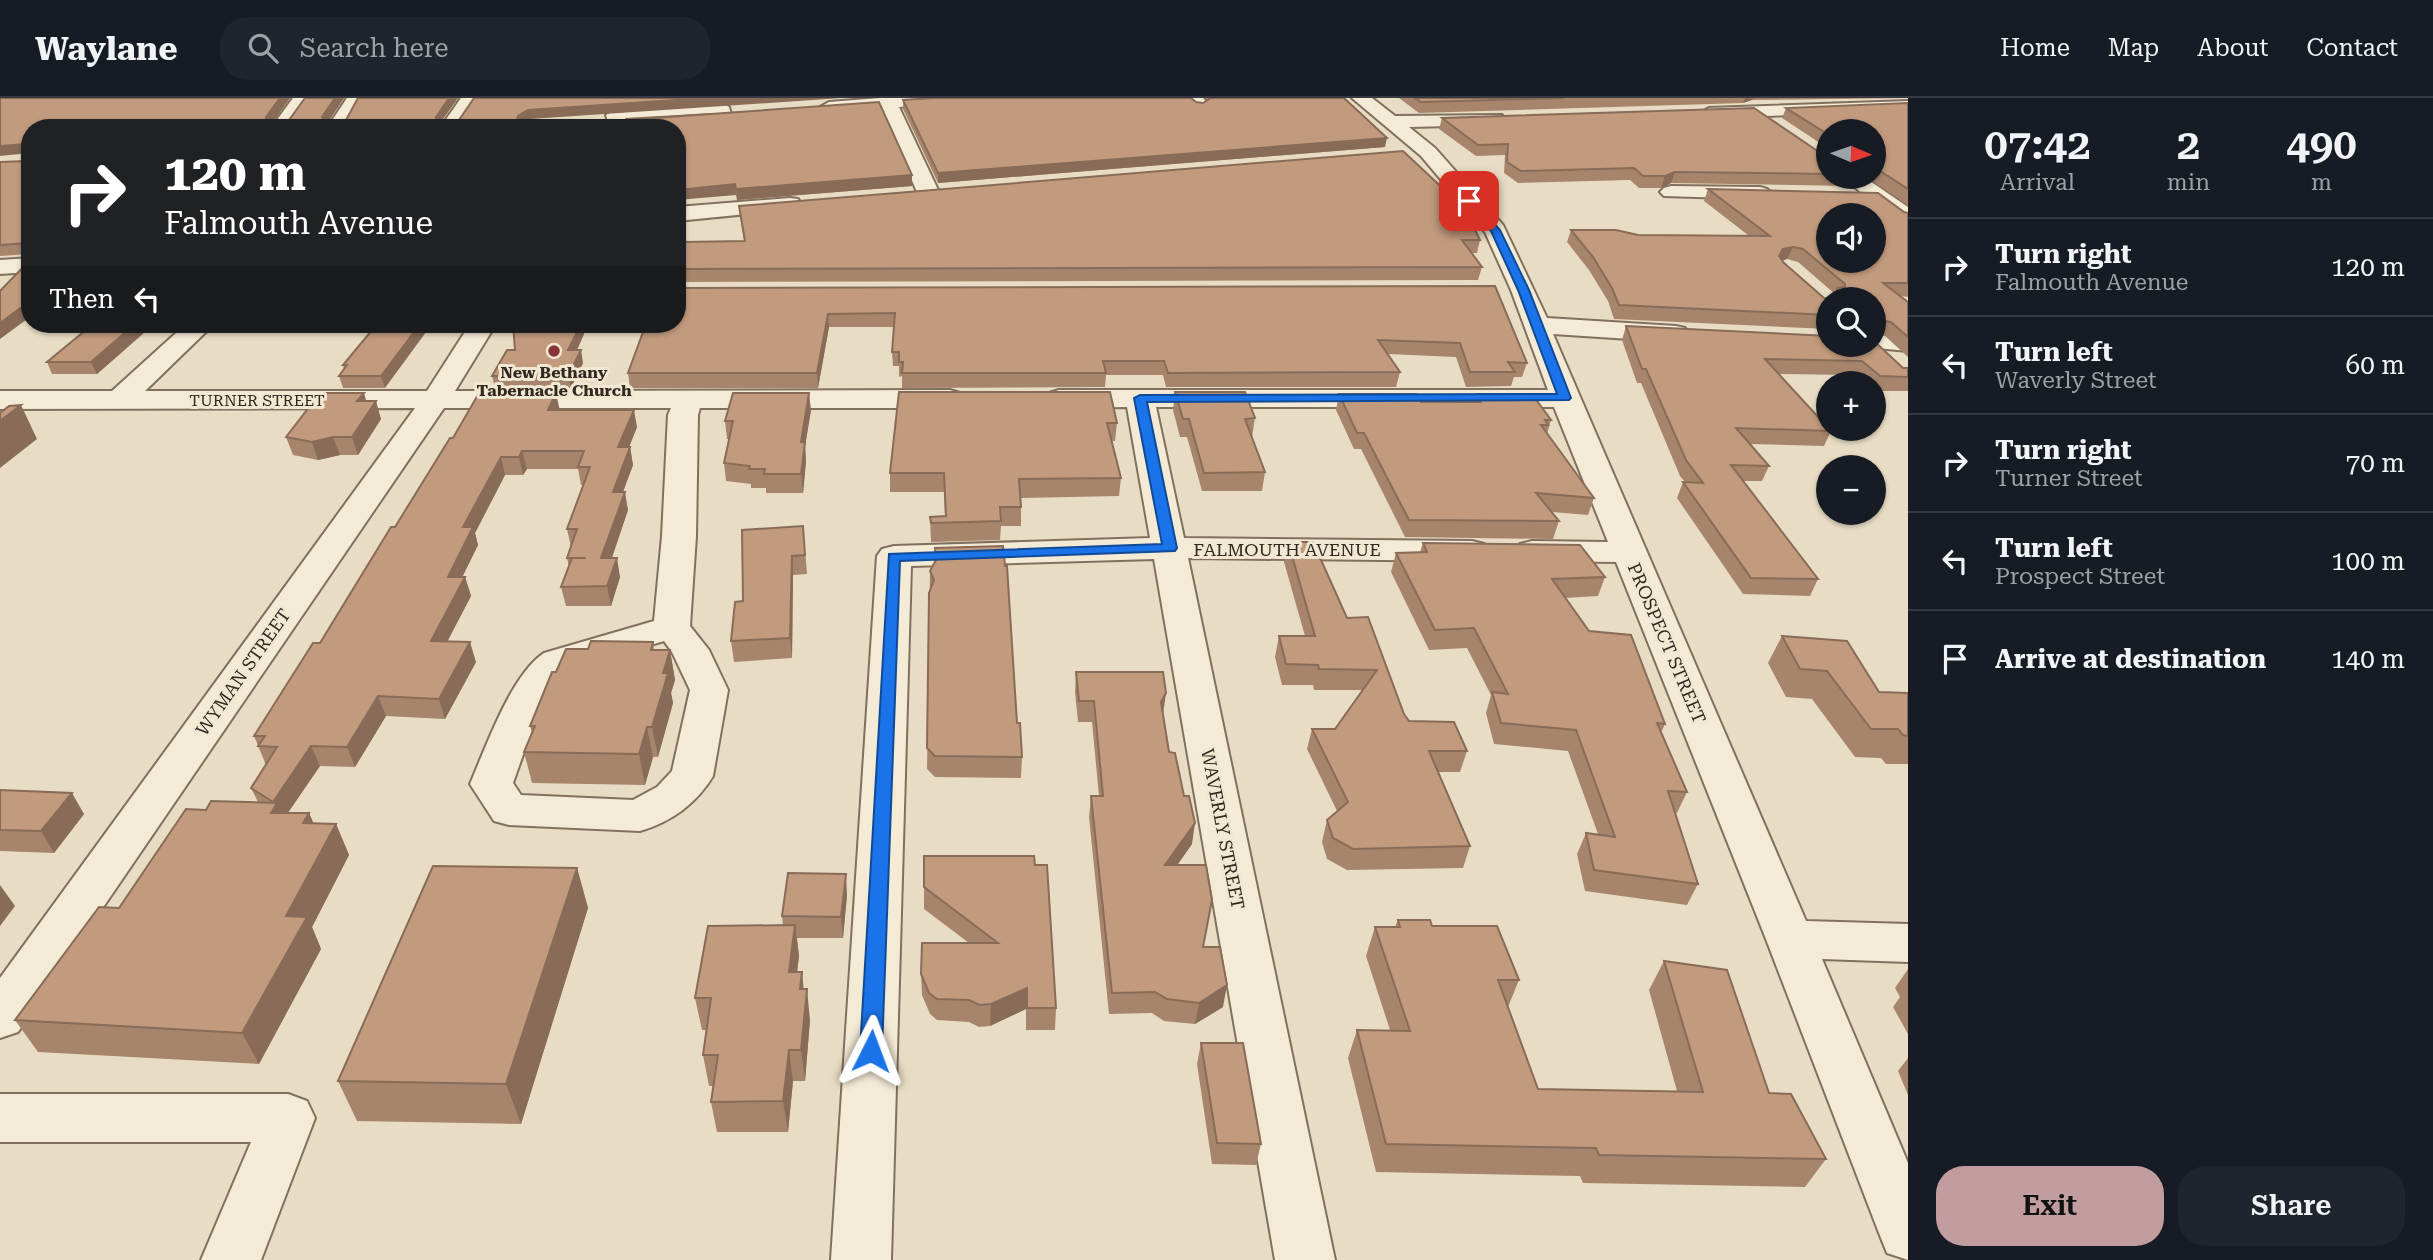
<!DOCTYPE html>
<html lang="en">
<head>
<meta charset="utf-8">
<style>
  :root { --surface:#171b24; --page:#20242c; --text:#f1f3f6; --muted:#9ea1a6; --line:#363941; --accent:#c29d9f }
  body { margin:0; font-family:"Roboto Serif",serif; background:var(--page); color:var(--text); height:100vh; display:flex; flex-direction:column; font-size:26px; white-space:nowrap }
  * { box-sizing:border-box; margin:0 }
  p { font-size:23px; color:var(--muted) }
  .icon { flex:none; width:38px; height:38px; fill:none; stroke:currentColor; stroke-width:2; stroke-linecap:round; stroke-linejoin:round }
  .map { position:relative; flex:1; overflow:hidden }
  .drawer { display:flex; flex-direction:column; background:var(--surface); width:525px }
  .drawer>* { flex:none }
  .top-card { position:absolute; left:21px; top:21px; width:665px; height:214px; border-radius:28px; box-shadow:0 2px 5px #0004; background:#202124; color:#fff; overflow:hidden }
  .needle { width:46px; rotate:92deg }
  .controls { position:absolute; left:1816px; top:21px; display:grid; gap:14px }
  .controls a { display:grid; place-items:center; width:70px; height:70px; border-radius:50%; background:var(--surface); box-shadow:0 2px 5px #0004; font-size:35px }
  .pin { position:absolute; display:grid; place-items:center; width:60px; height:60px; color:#fff; margin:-30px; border-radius:14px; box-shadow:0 4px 10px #0006 }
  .me { position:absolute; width:77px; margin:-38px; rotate:3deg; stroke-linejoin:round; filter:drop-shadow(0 0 5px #0008) }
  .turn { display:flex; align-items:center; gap:24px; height:147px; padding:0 28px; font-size:32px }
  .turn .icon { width:91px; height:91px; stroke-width:2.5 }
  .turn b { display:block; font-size:49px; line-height:60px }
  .then { display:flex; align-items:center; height:66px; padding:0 28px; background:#0003; gap:14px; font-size:26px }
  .eta { display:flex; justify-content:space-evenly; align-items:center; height:119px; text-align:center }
  .eta b { font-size:42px; font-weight:600; line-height:49px }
  .button { display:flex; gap:14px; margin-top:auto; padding:14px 28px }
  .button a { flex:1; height:80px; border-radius:28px; background:var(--accent); color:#111; font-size:28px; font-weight:600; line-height:80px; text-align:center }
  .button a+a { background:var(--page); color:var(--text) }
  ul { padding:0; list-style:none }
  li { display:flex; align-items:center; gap:21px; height:98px; padding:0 28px; border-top:2px solid var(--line) }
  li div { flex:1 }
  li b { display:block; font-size:26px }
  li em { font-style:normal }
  header { display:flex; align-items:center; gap:42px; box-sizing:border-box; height:98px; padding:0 35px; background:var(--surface); border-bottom:2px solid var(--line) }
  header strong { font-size:33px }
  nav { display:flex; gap:38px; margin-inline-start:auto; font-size:24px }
  .search { width:490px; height:63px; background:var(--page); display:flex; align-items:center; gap:18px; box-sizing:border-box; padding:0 24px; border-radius:28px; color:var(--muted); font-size:26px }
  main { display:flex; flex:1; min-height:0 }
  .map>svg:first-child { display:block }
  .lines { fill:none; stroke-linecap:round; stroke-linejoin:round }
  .minor-casing { stroke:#81705d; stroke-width:4 }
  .minor { fill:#f4ebd6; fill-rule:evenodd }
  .wall { fill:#a7856c }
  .shaded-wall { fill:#886c58 }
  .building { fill:#c29b7e; stroke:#886c58; stroke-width:2; fill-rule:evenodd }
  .route { fill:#1a73e8; stroke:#114b97; stroke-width:2 }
  .poi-dot { fill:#893434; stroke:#f1e8d3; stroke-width:2.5 }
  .labels { text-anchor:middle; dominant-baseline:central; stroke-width:6; stroke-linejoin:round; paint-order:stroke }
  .far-poi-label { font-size:16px; font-weight:bold; fill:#32281f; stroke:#f1e8d3 }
  .far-street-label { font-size:16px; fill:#32281f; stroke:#f1e8d3 }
  .street-label { font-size:18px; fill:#32281f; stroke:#f1e8d3 }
</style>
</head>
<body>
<header>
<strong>Waylane</strong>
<div class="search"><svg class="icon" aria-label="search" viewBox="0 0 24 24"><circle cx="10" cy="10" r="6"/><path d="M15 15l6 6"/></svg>Search here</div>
<nav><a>Home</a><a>Map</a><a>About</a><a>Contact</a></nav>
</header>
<main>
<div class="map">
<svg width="1908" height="1162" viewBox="0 0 1908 1162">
  <rect width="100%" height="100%" fill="#e8ddc4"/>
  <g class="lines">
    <defs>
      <path id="minor" d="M293 0H311L290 30H271Z
        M347 0H365L346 30H327Z
        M461 0H479L459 30H440Z
        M880 0H965L956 5 899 9 939 94 935 98H921L917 94 881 11 829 14 820 9 829 4Z
        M1182 0H1203L1210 7 1201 12 1195 11Z
        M1352 0H1372L1395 18 1502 17 1504 21 1502 25 1495 27 1409 29 1435 50 1503 127 1547 220 1676 228 1685 230 1689 236 1685 242 1676 244 1553 236 1806 823 1908 826V864L1822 861 1908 1065V1162L1887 1155 1879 1135 1766 841 1616 464 1532 463 1520 460 1515 453 1520 446 1532 443 1608 444 1554 309H1156L1184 440 1472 443 1484 446 1489 453 1484 460 1472 463 1188 460 1335 1162H1275L1154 461 911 468 891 1162H831L877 458 882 451 894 448 1150 440 1127 309 1059 310 1049 307 1045 301 1049 295 1059 292H1548L1511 192 1485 134 1421 58Z
        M1908 3V13L1709 20 1700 15 1709 10Z
        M720 4 729 9 731 16 728 20H716L712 15 625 20 626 24 623 30H604L608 24 606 17 619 10Z
        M1841 79H1864L1908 109V126L1900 124Z
        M1671 88 1760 89 1767 91 1771 95 1767 99 1760 101 1664 98 1660 94 1664 90Z
        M790 100 798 101 801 106 798 111 677 123V109Z
        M30 160V174L0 176V162Z
        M186 226H214L145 293H427L470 226H496L455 293 950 292 960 295 964 301 960 307 950 310H700L698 317 696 438 690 528 709 552 728 592 713 678C696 706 671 724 640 733L509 727 494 723 470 686C486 649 511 577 544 555L654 523 662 438 668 317 671 310H444L18 934 0 940V880L415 310 0 311V293H112ZM664 543 672 554 690 592 672 673 657 689 633 702 521 697 513 685C524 654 545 590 570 571Z
        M1874 235 1908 237V253L1865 249 1863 247H1874Z
        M0 996H288L307 1003 315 1020 261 1162H201L251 1044H0Z"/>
    </defs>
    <use href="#minor" class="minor-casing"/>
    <use href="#minor" class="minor"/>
  </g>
  <path class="wall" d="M0 0H290L273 22H289L305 0H344L329 22H346L358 0H458L442 22 530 21 528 22 912 88 737 102 736 97 30 30V156L0 158V64L26 63 28 60V56Z
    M1206 0H1344L1385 49 938 85 903 11V2L1203 5 1208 2Z
    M1399 0H1908L1752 2 1743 5 1419 15Z
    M1908 5V107L1866 79H1874V33H1829V51L1782 20 1786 10Z
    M1442 20 1825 58 1829 59V79H1854L1850 88 1671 85 1661 90H1639L1630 82 1518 85 1504 75 1505 57 1476 58 1439 31Z
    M1708 91 1908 115V199L1901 198 1908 204V259L1885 238 1875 236 1874 238V201H1833L1835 196 1798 164 1787 161 1782 163 1824 200 1829 201V231L1614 221 1608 203 1589 172 1567 144 1571 132 1638 137H1748L1704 103Z
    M739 108 1480 142 1477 155H1472L1482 169 1478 182 677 184V154L744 143Z
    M1495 188 1527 265 1522 279H1514L1511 288 1466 289 1456 259 1388 256 1400 274 1396 289H1166L1163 277H1106L1105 289 902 290V278L899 279V268H893L892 254 894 229H829L818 290H630L628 275 677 190Z
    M93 226H154L97 276H52L47 264Z
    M377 226 385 290H343L339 278 344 271 343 267Z
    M513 226H582L584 236 577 252 583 265 571 290H495L492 278 515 252Z
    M1626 228 1829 238 1908 279V293H1874V285H1865L1856 277 1778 276 1831 333 1824 348 1750 346 1769 368 1762 383H1743L1818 481 1810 498 1743 496 1677 400 1683 384H1685L1680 378 1641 285H1637L1622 242Z
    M899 294 1117 325 1115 343H1111L1121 380 1119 398 1021 400V428H1001L1000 442 931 444 930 419 945 418 944 394H890V375Z
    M1175 294 1255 320 1252 339 1265 374 1262 393H1202L1187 339H1180L1173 312Z
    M1339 296 1421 304H1476L1478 296 1551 322 1547 336 1594 400 1588 417 1552 414 1559 423 1553 441 1405 439 1361 351H1354L1336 312Z
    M366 303 381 321 358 357H340L318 362 293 357 286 339Z
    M560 312 637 329 629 349H630L633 367 623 394 628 412 612 460 620 479 611 508H566L561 489 569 469 567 460 571 449 567 431 583 387H581L578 371H527L523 377H505L475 435 478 447 462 479H465L471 498 447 544 476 564 445 621 386 618 355 669 320 668 288 715H309L314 726H336L349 757 312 829 321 851 259 966 38 954 15 922 119 810 206 712 258 704 251 690 266 667 254 638 320 545 395 429 453 340Z
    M811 312 805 348 806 363 803 395H766V390H751V386L726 383 724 365 729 341H727L725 323Z
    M803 428 807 476 793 477 792 560 734 564 731 543 743 503Z
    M1288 444 1347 520 1409 623 1467 653 1460 674H1438L1470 748 1463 770 1347 772 1327 761 1322 744 1327 722 1337 713 1307 651 1312 631H1335L1362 592H1314L1313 587H1282L1275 559 1279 538H1305L1284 464Z
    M1423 445 1605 479 1598 498 1565 500 1589 533 1665 626 1661 635 1687 694 1677 715H1675L1698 786 1687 807 1585 793 1577 756 1586 735 1598 736 1568 653 1494 646 1486 615 1491 597 1467 550 1429 552 1391 474 1396 455 1420 454Z
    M935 450 1017 625 1022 659 1021 680 935 679 927 671 930 473 935 465Z
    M1782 538 1879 594 1908 595V666H1886L1881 660 1855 659 1812 601 1786 599 1768 565Z
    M653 544 654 552H670L675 582 671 595 673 605 658 659H653L645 687 532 685 524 654 532 635 530 628 556 574 588 551Z
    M1076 574 1163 616 1169 654 1192 746 1177 767 1223 909 1195 926 1164 923 1152 915 1109 916 1089 719 1091 698H1099L1092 624H1078L1075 594Z
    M0 692 84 716 54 755 0 753Z
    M1035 767 1056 910 1055 932H1026V911L990 928 979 929 969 924 937 922 930 916 922 897 921 876 969 845 924 811V789Z
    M577 770 588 810 521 1026 357 1023 338 983Z
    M847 797 843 840H797L799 858 797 874H802L803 891 810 922 805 983H793L788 1034H717L711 1004 713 988H709L703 957 707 932H702L695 900 783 827 782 818Z
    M1398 822 1432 828 1519 882 1508 909 1538 991 1677 993 1649 892 1664 863 1769 995 1826 1061 1805 1089 1583 1085 1580 1078 1376 1074 1348 960 1357 932H1390L1366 858 1375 829H1395Z
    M1908 871V936L1893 909 1900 899 1895 890Z
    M1201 945 1261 1046 1256 1067 1212 1066 1197 966Z
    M1908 960V997L1898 973Z"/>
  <path class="shaded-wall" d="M280 0H290L269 30 266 19Z
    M335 0H344L325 29 322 19Z
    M449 0H458L438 28 436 19Z
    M706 0H842L530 21 520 28 517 22 518 18 528 12Z
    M1745 0H1753L1752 2 1743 5Z
    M1387 40 1385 49 938 85V75Z
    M26 46 30 55 0 58V48Z
    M1675 74 1671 85 1661 90 1665 78Z
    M912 77V88L737 102 736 91Z
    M735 86 736 97 677 102V92Z
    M1793 149 1787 161 1778 164 1779 158 1783 151Z
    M30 203V219L0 241V225Z
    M828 216 829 229 818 290 817 275Z
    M135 226H154L97 276 91 264Z
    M420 226H432L385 290 381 278Z
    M581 226 584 236 571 265 568 252Z
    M581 252 583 265 571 290 568 278Z
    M364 295 369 313 357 303Z
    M556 295 560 313 548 312Z
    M809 295 811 312 805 348 806 363 803 395 801 376V344Z
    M376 303 381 321 358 357 352 339Z
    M21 307 37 341 0 370V323Z
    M634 312 637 329 622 367 618 349Z
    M333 339 340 357 318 362 312 344Z
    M630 349 633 367 616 412 613 394Z
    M522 353 527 371 523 377 519 359Z
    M501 359 505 377 475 435 478 447 453 498 448 479 463 429Z
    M625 394 628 412 605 479 601 460Z
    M792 458 793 477 792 560 790 540Z
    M617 460 620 479 611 508 607 488Z
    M465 479 471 498 437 563 431 543Z
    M470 544 476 564 445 621 439 601Z
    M670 552 675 582 671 595 673 605 658 659 652 629 663 575Z
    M1166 595 1163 616 1161 604Z
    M378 598 386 618 355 669 347 649Z
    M647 629 653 659 645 687 639 656Z
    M311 648 320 668 284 720 271 715 273 704Z
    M72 695 84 716 54 755 41 733Z
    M309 715 322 746 303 725Z
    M1195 725 1192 746 1162 789 1165 767Z
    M336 726 349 757 312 829 321 851 259 966 242 935 286 818Z
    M577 770 588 810 521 1026 506 986Z
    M846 776 847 797 843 840 841 819Z
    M0 787 15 808 0 828Z
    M795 827 799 858 793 905 789 874Z
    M802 874 805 906 800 891Z
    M1227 887 1223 909 1195 926 1199 905Z
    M1027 890 1026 911 990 928 991 906Z
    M807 891 810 922 805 983 801 952Z
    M789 952 793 983 788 1034 783 1003Z"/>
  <path class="building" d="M0 0H280L266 19V22H289L305 0H335L322 19 323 22H346L358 0H449L436 19V22H459L474 0H706L528 12 518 18 517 22 612 23 879 4 912 77 736 91 735 86 677 92V30H30V145L0 147V64L26 63 28 60V48L26 46 0 48Z
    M933 0H1191L1196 4 1203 5 1211 0H1344L1387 40 938 75 903 2Z
    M1415 0H1564L1421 4Z
    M1908 5V91L1874 69V33H1829V37L1786 10Z
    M1754 10 1825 58 1829 59V76L1675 74 1665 78H1643L1634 70 1521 73 1507 64 1508 46 1478 47 1442 20Z
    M1403 53 1452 99 1468 118 1480 142H1462L1482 169 677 171V154L682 144 745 143 739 108Z
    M1708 91 1878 95 1904 114 1908 115V185H1883L1908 204V239L1891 224 1879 222 1878 230H1874V201H1837V190L1845 189V186L1803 151 1793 149 1783 151 1779 158 1784 165 1824 200 1829 201V217L1619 207 1612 190 1593 159 1571 132H1616L1638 137 1770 138ZM1829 117H1874V163H1829Z
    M30 162V203L0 225V193Z
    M1495 188 1527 265 1508 264 1515 274H1470L1460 245 1378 242 1400 274 1168 275 1164 263H1103L1106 275H902L903 264H899V254H892L895 215 828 216 817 275H628L646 226H677V190Z
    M93 226H135L91 264H47Z
    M377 226H420L381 278H339L347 267H343Z
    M513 226H581L568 252H581L568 278H492L507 252H515Z
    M1626 228 1829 238V247H1874V243L1903 270H1908V279L1880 278 1862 263 1765 261 1831 333 1736 330 1769 368 1731 367 1818 481 1751 480 1683 384 1703 385 1686 362 1646 271H1642Z
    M899 294H1110L1117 325H1107L1121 380 1019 381 1021 409H1000L1001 423 931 425 930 419 946 418 944 375H890Z
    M1175 294H1245L1255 320 1245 321 1265 374 1204 375 1189 321H1183Z
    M320 295H364L357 303H376L352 339H333L312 344 286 339Z
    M479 295H556L548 312H634L618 349H630L613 394H625L601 460H617L607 488 561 489 572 460H586H567L577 431H567L590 369H578L584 353H522L519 359H501L463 429H473L448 479H465L431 543 470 544 439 601 378 598 347 649 311 648 273 704 251 690 277 649 258 648 265 638H254L313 545H320L391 429H395L450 340H453Z
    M733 295H809L801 344H805L801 376H764L765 371H749L750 368 724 365 733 323H725Z
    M1339 296H1416L1421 304H1481L1478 296H1532L1551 322H1545L1548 327H1541L1594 400 1536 395 1559 423 1409 422 1364 335H1357Z
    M21 307 0 323V315L9 308Z
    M803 428 805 457 792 458 790 540 731 543 735 504 743 503 742 432Z
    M1288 444H1313L1347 520 1368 519 1404 616 1409 623 1454 624 1467 653H1429L1470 748 1353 751 1333 740 1327 722 1348 704 1312 631H1335L1377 572 1319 571 1318 567 1286 566 1279 538H1315Z
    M1423 445 1580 447 1605 479 1552 481 1589 533 1631 537 1665 626 1657 625 1687 694 1668 693 1698 786 1594 772 1586 735 1615 739 1576 632 1501 625 1492 594 1508 596 1474 530 1435 532 1396 455 1427 454Z
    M1003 448 1005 468H1007L1017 625H1020L1022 659 935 658 927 650 929 495 934 482 930 473 936 462 935 450Z
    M1782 538 1847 543 1879 594 1908 595V638L1903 637 1898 631H1871L1827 573 1800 571Z
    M591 543 653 544 651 552H670L663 575H668L652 629H647L639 656 524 654 535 628H530L552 574H556L566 551H588Z
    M1076 574H1163L1166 595 1161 604 1169 654 1175 655 1184 698H1189L1195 725 1165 767H1206L1212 802 1203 849H1220L1227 887 1199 905 1167 901 1155 894 1112 895 1091 698H1103L1094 603H1079Z
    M0 692 72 695 41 733 0 732Z
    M211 703 277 705 271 715H309L303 725 336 726 286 818 307 819 242 935 15 922 99 809 119 810 186 711 206 712Z
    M924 758H1034L1035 767H1047L1056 910H1027V890L991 906 980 907 969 902 937 901 929 895 921 876 922 845H998L924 789Z
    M433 768 577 770 506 986 338 983Z
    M788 775 846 776 841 819 782 818Z
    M1398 822H1430L1432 828H1497L1519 882H1498L1538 991 1703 994 1664 863 1727 872 1769 995 1791 996 1826 1061 1599 1057 1596 1050 1386 1046 1357 932 1410 933 1375 829H1400Z
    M795 827 789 874H802L800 891H807L801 952H789L783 1003 711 1004 718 957H703L711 900H695L708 828Z
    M1201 945H1243L1261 1046 1217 1045Z"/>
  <path class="route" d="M1466 101H1472L1500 132 1529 192 1571 300 1569 302 1147 304 1177 450 1175 453 900 463 882 953 879 960 871 962 863 960 860 953 889 456 1162 446 1134 300 1140 297 1557 296 1518 192 1491 133 1466 105Z"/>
  <circle class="poi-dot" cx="554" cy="253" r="7"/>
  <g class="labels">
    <g class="far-poi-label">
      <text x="554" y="274">New Bethany<tspan x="554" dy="18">Tabernacle Church</tspan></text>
    </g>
    <g class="far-street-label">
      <text x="257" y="302">TURNER STREET</text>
    </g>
    <g class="street-label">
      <text x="1287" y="451">FALMOUTH AVENUE</text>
      <text transform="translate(1667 545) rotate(67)">PROSPECT STREET</text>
      <text transform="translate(243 574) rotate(-55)">WYMAN STREET</text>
      <text transform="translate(1223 731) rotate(79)">WAVERLY STREET</text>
    </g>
  </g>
</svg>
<div class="controls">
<a><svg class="needle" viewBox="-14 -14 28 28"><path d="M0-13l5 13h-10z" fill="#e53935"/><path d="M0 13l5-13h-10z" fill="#9ea1a6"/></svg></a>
<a><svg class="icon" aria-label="sound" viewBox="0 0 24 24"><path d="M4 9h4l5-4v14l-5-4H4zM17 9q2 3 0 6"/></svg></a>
<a><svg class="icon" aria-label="search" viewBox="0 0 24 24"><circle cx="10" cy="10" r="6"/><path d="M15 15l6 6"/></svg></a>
<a>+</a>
<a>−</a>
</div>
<div class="pin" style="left:1469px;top:103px;background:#d93025"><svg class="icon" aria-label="arrive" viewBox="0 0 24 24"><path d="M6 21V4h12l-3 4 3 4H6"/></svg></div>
<svg class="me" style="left:871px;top:953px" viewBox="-20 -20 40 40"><path d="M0-17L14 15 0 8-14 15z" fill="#1a73e8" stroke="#fff" stroke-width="4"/></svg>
<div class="top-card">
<div class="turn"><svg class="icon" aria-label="right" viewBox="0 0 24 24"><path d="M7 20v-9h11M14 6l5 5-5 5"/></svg><div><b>120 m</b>Falmouth Avenue</div></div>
<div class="then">Then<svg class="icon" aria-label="left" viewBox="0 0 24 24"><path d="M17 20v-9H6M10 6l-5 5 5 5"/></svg></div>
</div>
</div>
<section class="drawer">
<div class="eta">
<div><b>07:42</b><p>Arrival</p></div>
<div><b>2</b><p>min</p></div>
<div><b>490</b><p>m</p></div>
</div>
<ul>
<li><svg class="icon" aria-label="right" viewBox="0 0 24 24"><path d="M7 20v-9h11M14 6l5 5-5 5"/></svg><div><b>Turn right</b><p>Falmouth Avenue</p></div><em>120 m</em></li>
<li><svg class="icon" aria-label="left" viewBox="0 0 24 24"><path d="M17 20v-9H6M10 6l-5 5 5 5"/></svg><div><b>Turn left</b><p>Waverly Street</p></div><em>60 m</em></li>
<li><svg class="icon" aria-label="right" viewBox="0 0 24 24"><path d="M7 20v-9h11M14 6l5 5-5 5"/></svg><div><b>Turn right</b><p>Turner Street</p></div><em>70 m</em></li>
<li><svg class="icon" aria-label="left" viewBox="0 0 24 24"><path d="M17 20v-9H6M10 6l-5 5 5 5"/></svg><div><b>Turn left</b><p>Prospect Street</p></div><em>100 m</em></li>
<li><svg class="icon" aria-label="arrive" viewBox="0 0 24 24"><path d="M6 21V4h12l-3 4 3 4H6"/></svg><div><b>Arrive at destination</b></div><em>140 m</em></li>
</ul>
<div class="button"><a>Exit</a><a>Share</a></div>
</section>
</main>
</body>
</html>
